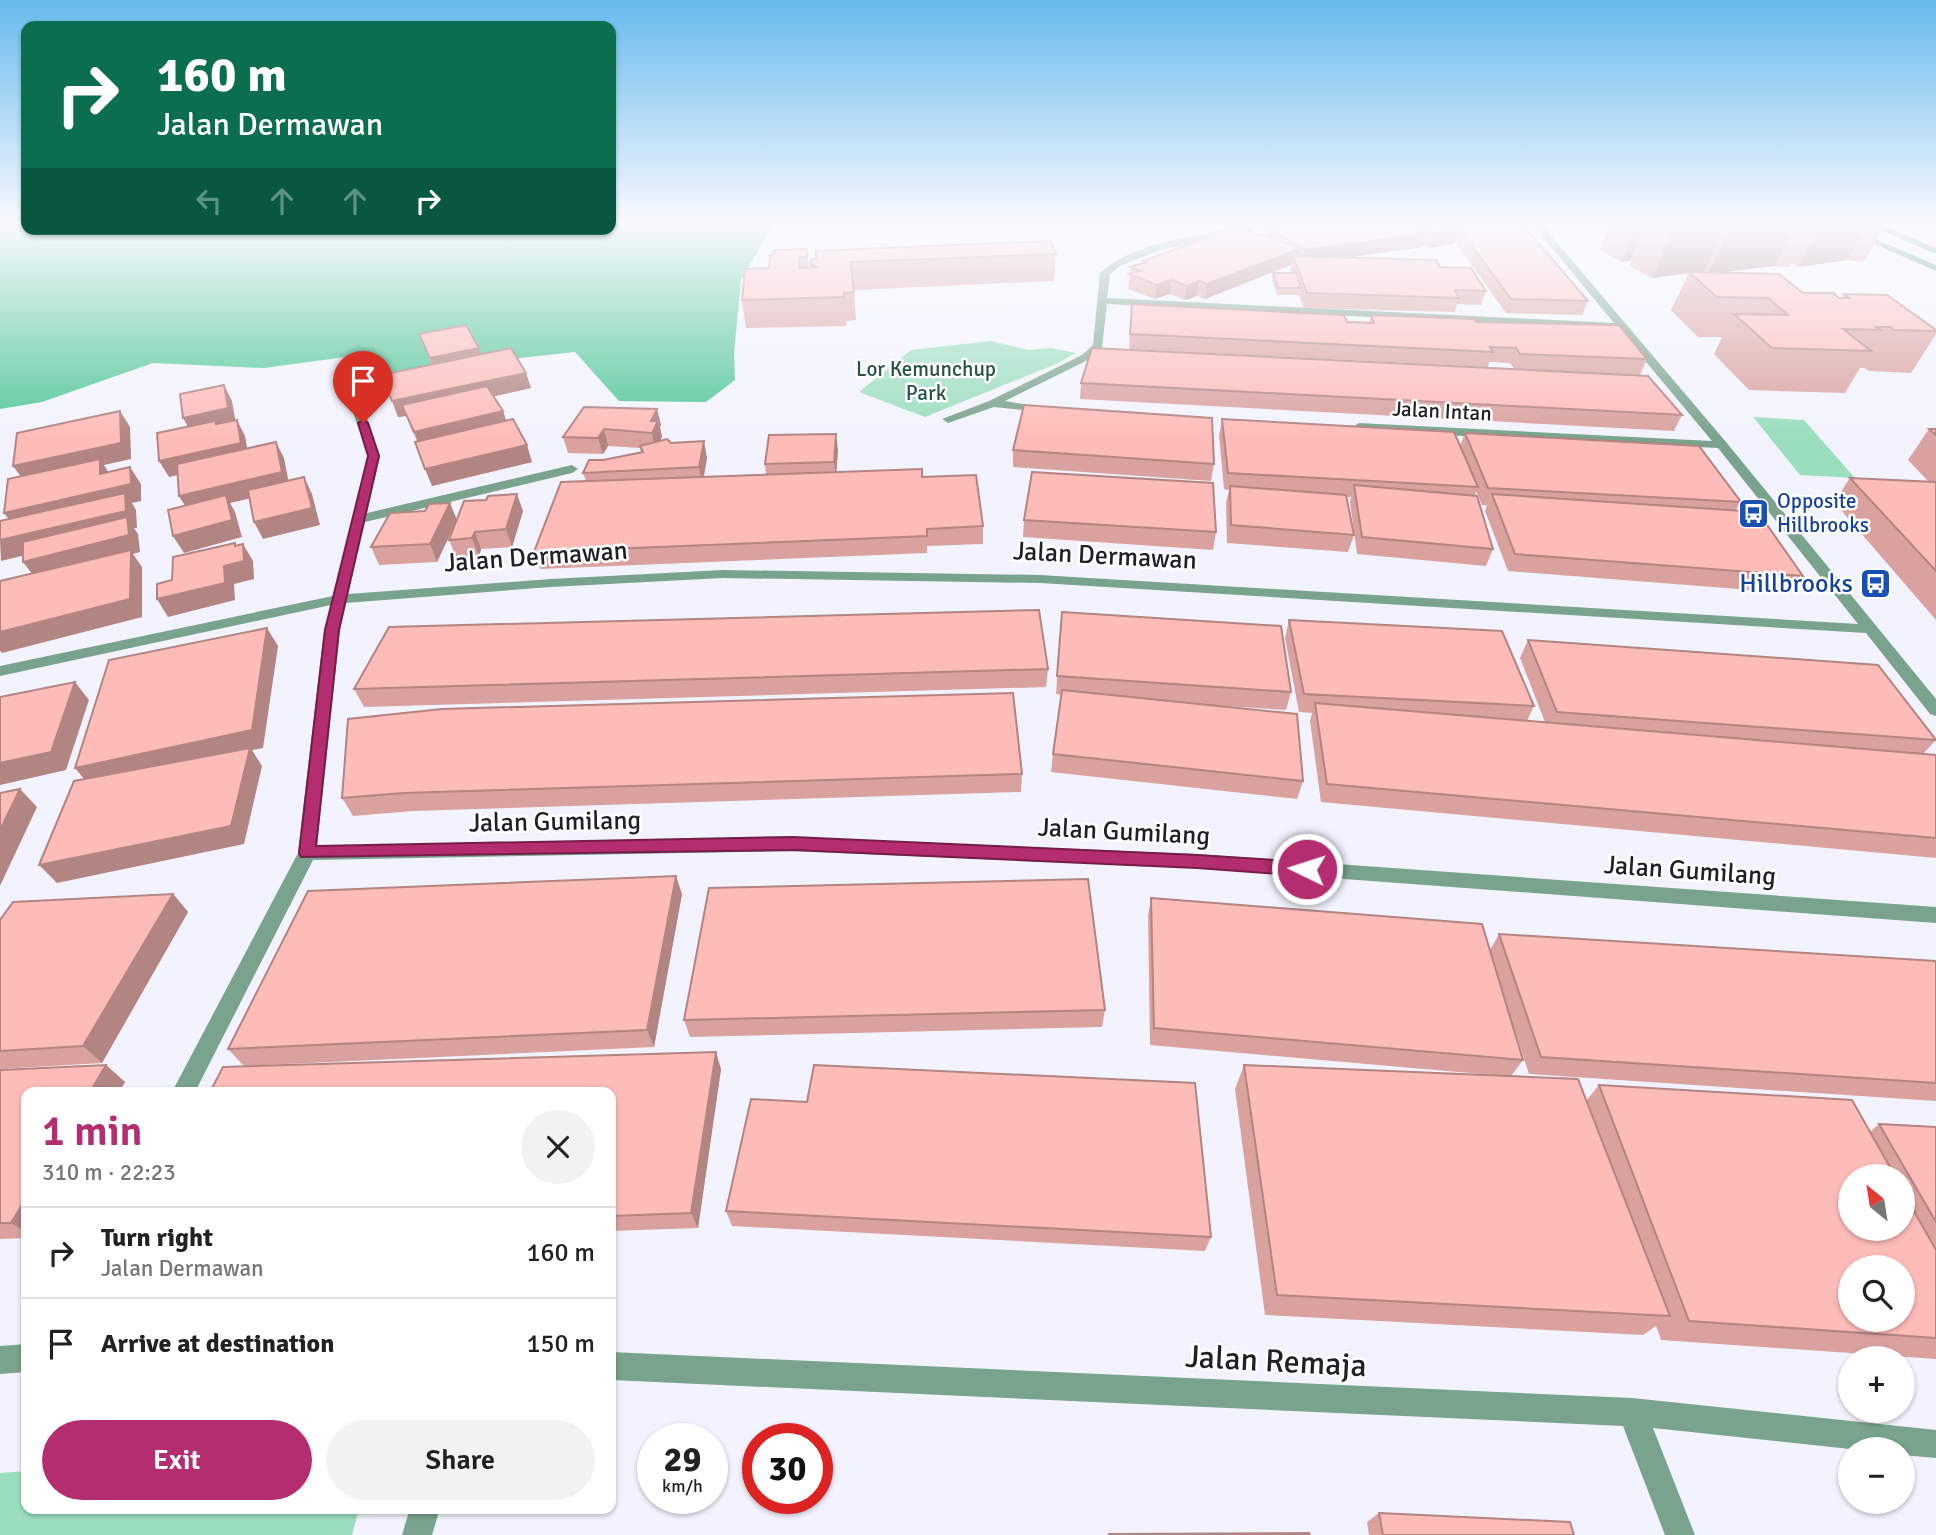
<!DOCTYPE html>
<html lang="en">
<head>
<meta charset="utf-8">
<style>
  :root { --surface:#fff; --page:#f2f2f2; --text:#222; --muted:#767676; --line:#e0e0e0; --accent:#b42d70 }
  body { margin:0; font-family:Signika,sans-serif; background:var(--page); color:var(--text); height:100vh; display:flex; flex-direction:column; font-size:26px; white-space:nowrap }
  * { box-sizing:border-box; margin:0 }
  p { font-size:23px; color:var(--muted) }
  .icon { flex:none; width:38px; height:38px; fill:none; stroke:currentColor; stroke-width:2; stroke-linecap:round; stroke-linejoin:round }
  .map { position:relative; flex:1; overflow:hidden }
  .drawer { position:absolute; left:21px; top:1087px; width:595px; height:427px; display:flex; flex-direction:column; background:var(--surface); border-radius:14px; box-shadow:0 2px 5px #0004 }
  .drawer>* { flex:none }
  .banner { position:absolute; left:21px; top:21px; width:595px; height:214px; border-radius:14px; box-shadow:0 2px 5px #0004; background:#0b6e4f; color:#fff; overflow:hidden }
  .needle { width:46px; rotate:330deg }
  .tools { position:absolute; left:1838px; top:1164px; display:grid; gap:14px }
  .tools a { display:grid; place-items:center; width:77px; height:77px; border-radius:50%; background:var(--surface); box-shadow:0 2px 5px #0004; font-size:35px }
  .speed { position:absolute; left:637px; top:1423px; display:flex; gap:14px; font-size:35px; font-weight:700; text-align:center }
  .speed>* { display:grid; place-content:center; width:91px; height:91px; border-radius:50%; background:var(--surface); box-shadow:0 2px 5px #0004; line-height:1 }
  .speed small { font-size:18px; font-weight:400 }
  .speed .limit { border:10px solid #d22; background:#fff; color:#111 }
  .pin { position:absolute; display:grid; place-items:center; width:60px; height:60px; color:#fff; margin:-72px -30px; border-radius:50% 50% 50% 0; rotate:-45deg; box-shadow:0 0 7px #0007 }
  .pin .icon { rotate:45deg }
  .me { position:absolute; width:77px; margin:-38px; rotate:274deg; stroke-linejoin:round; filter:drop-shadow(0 0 5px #0008) }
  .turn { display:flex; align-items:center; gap:24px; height:147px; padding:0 21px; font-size:32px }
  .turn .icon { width:91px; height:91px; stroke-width:2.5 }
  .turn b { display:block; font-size:49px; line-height:60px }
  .lanes { display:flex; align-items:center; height:66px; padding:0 21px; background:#0003; justify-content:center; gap:35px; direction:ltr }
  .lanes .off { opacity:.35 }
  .round { display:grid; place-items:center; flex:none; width:74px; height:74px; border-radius:37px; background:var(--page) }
  .summary { display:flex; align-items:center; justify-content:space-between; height:119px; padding:0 21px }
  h1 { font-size:42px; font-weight:600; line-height:52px; color:var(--accent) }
  .cta { display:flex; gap:14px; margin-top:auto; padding:14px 21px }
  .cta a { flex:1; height:80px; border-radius:42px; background:var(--accent); color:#fff; font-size:28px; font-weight:600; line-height:80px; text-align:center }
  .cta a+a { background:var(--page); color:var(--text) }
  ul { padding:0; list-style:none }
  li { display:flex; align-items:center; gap:21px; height:91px; padding:0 21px; border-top:2px solid var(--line) }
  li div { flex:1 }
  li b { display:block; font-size:26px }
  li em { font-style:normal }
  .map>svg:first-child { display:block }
  .green { fill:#9bdebe }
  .forest { fill:#52c797 }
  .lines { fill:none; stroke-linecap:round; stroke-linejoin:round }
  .street { fill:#79a38c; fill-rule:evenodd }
  .secondary { fill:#377b5a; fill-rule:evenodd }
  .wall { fill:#daa29f; fill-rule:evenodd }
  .shaded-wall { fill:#b28482 }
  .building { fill:#febcb9; stroke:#b28482; stroke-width:2; fill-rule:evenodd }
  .route { fill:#b42d70; stroke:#751d49; stroke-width:2 }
  .labels { text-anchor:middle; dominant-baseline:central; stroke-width:5; stroke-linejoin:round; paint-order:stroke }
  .far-park-label { font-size:21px; fill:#265642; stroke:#fff }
  .far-street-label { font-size:21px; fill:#212125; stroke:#fff }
  .far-transit-label { font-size:21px; fill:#164399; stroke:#fff; text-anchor:start }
  .street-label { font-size:26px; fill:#212125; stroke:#fff }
  .transit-label { font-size:26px; fill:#164399; stroke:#fff; text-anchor:end }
  .near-street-label { font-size:32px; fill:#212125; stroke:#fff }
</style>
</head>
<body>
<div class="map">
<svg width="1936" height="1535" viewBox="0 0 1936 1535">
  <rect width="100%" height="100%" fill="#f3f3ff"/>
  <path class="green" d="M991 341 1028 350 1051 348 1076 353 1056 364 925 417 859 392 911 350Z
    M1753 417 1804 420 1855 478 1800 475Z
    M26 1471V1508L359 1509 352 1535H0V1473Z"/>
  <path class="forest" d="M0 224H26V229H611V224H774L741 280 734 353 735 380 706 402 619 401 575 352 511 359 383 383 353 356 264 368 153 363 42 402 0 409Z"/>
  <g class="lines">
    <path class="street" d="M1258 224H1277L1161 250 1120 266 1110 274 1107 298 1614 323 1532 224H1541L1726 442 1936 699V716L1930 714 1866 633 1040 583 723 578 551 587 346 603 340 630 317 846 793 837 1197 854 1936 907V923L1197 868 793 851 313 860 195 1092H172L298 853 324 630 331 605 0 676V666L333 596 368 456 341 377 343 375 353 377 380 456 367 513 572 465 578 469 572 473 365 522 348 594 551 579 723 570 1040 575 1858 624 1718 448 1359 431 1353 427 1359 423 1712 441 1617 327 1613 329 1107 304 1102 348 1090 359 1005 401 1052 409V413L994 407 948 423 942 419 989 401 1082 355 1093 345 1100 273C1133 241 1214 232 1258 224Z
      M26 1344V1372L0 1374V1346Z
      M611 1352 1632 1398 1936 1430V1458L1902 1455V1449H1850L1653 1428 1695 1535H1665L1623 1426 611 1380Z
      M410 1508H440L432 1535H402Z"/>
    <path class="secondary" d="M1829 224H1840L1936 265V271Z
      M1867 224H1879L1936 248V254Z"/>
  </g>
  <path class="wall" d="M1280 224H1522L1588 301 1582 315 1506 313 1454 240 1453 244 1429 248 1424 245 1423 247 1348 257 1440 267 1486 291 1481 305 1457 304 1455 312 1304 308 1299 295H1277L1272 280 1273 273H1292L1290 270 1291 265 1205 299 1197 296 1185 300 1170 294 1155 299 1128 289 1131 267 1143 263V261L1265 236 1267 226Z
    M1610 224H1886L1864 262 1847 260 1798 267 1792 263 1789 267 1774 266 1721 272 1803 293 1839 298H1842L1844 294 1936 330V334L1911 373 1869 371 1864 368H1860L1845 393 1749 390 1714 354 1722 337H1698L1671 310 1689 273 1652 278 1630 266 1631 262 1630 261 1621 262 1600 250Z
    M807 249 809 267H811V259L1056 254 1054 281 854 290 856 320 846 321V326L746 328 742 300Z
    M1132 304 1347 322 1369 323 1371 315 1476 322 1647 359 1640 375 1558 371 1682 415 1674 431 1080 399 1081 383 1514 369 1510 363 1489 362 1488 367 1129 349Z
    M419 334 479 348 481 354 526 373 531 388 493 396 503 411 506 421 532 462 432 486 417 441 406 416 398 417 431 364Z
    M584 407 661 425 660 427 662 437 660 440 671 443 707 458 704 477 766 475 765 464 838 450 836 472 922 477 983 526V544L927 546V553L540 569 534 552 586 481 583 473 603 460 641 452 640 448 608 446 603 454 568 453 563 437Z
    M1222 419 1460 446 1465 433 1741 502 1736 510 1803 576 1791 593 1508 571 1485 511 1487 505H1482L1476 491 1475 496 1493 549 1486 566 1357 554 1350 502 1351 497H1347L1354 535 1348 552 1227 543 1226 503 1229 490 1224 489 1219 435Z
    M1929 429H1936V620L1834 502 1850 478 1929 482 1908 460Z
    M1013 450 1214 464 1211 481 1013 467Z
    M425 511 457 520 523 511 512 547 481 549 479 556 456 557 449 540 456 521 437 562 379 565 371 547Z
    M1024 520 1216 532 1213 550 1023 537Z
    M1062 612 1291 692 1286 710 1193 704 1303 781 1297 799 1051 772 1053 754 1062 695 1056 694Z
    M1289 620 1534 706 1527 721 1545 722 1520 658 1528 640 1936 740 1924 753 1936 755V858L1321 802 1310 721 1312 713 1299 712 1285 638Z
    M1048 669 1046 687 364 707 354 689Z
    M348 719 1022 774 1021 792 413 811 353 816 342 798Z
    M173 894 188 912 102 1063 0 1069V920Z
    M682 894 654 1047 244 1066 228 1049Z
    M1151 898 1490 950 1499 934 1936 961V1101L1529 1074 1509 1012 1523 1060 1511 1076 1586 1101 1599 1085 1870 1132 1879 1124 1936 1127V1359L1661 1340 1656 1326 1643 1335 1265 1315 1235 1089 1244 1065 1504 1076 1150 1045 1148 916ZM1850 1176H1902V1228Z
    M1105 1010 1102 1027 690 1037 684 1020Z
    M106 1065 125 1082 119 1092H26V1238L0 1239V1070Z
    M721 1069 698 1228 611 1231V1092Z
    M726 1211 1211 1237 1205 1251 732 1226Z
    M1379 1513 1574 1535H1369L1367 1522Z"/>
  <path class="shaded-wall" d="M1637 224H1645L1630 261 1621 262Z
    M1721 224H1726L1704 271 1691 273 1689 272V273L1652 278 1673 230Z
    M1745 224H1796L1774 266 1708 274 1731 226Z
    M1821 224H1867L1847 260 1798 267Z
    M1457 231 1453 244 1429 248 1433 234Z
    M1427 233 1423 247 1302 264 1305 250Z
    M1301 248 1298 262 1293 256 1291 265 1205 299 1207 284Z
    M1171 280 1170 294 1155 299 1157 285Z
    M1199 281 1197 296 1185 300 1187 286Z
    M479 348 484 363 435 373 430 358Z
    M526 373 531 388 406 416 402 405 406 416 398 417 392 401Z
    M224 385 232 401 236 424 192 434 183 418Z
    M657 409 661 425 660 427 662 437 655 449 652 433 651 421Z
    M120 411 130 427 131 459 104 465 110 475 130 467 141 484V501L132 503 136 510 137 528H134L138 534 140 552 133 554 142 567V617L2 653 0 651V632L36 579 23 562 128 530 1 561 0 540 17 530 4 513 25 482 13 466Z
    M503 411 508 427 421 448 414 432Z
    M237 420 245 436 249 459 169 477 159 461Z
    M604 429 608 446 603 454 598 438Z
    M836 434 838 450 836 478 834 462Z
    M704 441 707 458 702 484 699 467Z
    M276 442 284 458 290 489 230 503 235 512 242 537 184 553 173 536 189 512 179 496Z
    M527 445 532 462 432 486 425 469Z
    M304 477 312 494 320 525 263 539 254 522Z
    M517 494 523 511 512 547 506 529Z
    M450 503 457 520 437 562 430 544Z
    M475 532 481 549 479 556 472 538Z
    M235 543 244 559 243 544 253 561 254 579 234 584 235 600 168 617 157 599 224 566 235 546Z
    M267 628 278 646 263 748 252 750 262 766 244 844 57 883 39 865 90 786 75 768Z
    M75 682 89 700 66 770 0 785V763Z
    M20 789 37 807 0 886V830Z
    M676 876 682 894 654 1047 647 1030Z
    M173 894 188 912 102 1063 83 1046Z
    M716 1052 721 1069 698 1228 691 1213Z
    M106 1065 125 1082 119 1092H90Z
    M26 1198V1232L11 1223Z"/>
  <path class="building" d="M1280 224H1410L1427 233 1305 250 1267 226Z
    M1414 224H1450L1457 231 1433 234Z
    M1456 224H1522L1588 301 1511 299Z
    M1662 224H1721L1673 230Z
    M1237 227 1301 248 1207 284 1199 281 1187 286 1171 280 1157 285 1129 274 1140 271 1131 267 1146 262 1143 261Z
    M1050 241 1056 254 851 262 854 292 844 293V297L742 300 745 269 769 268 770 255 774 254V250L807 249V257H799V268L818 267 811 265V259H816V251Z
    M1293 256 1436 260 1440 267 1471 268 1486 291 1455 290 1459 298 1307 293Z
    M1689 272 1779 274 1803 293H1833L1839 298H1849L1844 294 1887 295 1936 330V331L1894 330 1890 327H1876L1881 330 1843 329 1871 351 1772 348 1734 314 1788 315 1768 298 1717 297Z
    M1273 273H1296L1301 288H1278Z
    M1132 304 1344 315 1347 322 1374 323 1371 315 1474 319 1476 322 1619 325 1647 359 1520 354 1516 348 1490 347 1493 352 1130 334Z
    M466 325 479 348 430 358 419 334Z
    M511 348 526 373 392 401 381 375Z
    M1092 348 1648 376 1682 415 1081 383Z
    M224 385 228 408 183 418 180 394Z
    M487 386 503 411 414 432 402 405Z
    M1024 405 1212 418 1214 464 1013 450Z
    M584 407 657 409 651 421H658L652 433 604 429 598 438 563 437Z
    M120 411 121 443 13 466 17 433Z
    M513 419 527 445 425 469 415 442Z
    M1222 419 1454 432 1478 487 1228 473Z
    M237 420 241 443 159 461 157 433 215 421 216 424Z
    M1929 429H1936V435Z
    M1465 433 1699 446 1741 502 1488 488Z
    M836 434 834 462 765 464 769 435Z
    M667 439 671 443 704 441 699 467 583 473 589 460H603L643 452 640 446Z
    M276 442 282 472 179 496 177 464Z
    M100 459V474L130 467 131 484 4 513 8 479Z
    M922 469V477L976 475 983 526 927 529V536L534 552 561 482Z
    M1032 472 1213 483 1216 532 1024 520Z
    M304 477 312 508 254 522 248 490Z
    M1850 478 1936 482V571Z
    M1354 485 1477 496 1493 549 1362 537Z
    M1230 486 1346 495 1354 535 1231 525Z
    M125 493 126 511 0 540V521Z
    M517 494 506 529 475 532 472 538 449 540 464 501 486 500 488 496Z
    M1492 494 1758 512 1803 576 1515 554Z
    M226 495 232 520 173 536 168 510Z
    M450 503 430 544 371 547 390 513 425 511 429 504Z
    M127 517 129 535 23 562V542Z
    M235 543V546L243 544 244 561 224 566 225 583 157 599V584L172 580 173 557Z
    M131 550 130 599 0 632V581Z
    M1039 610 1048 669 354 689 389 627Z
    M1062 612 1281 626 1291 692 1057 676Z
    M1289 620 1502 631 1534 706 1304 694Z
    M267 628 252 730 75 768 109 660Z
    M1528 640 1878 665 1936 740 1557 712Z
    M75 682 51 752 0 763V697Z
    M1062 690 1297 714 1303 781 1053 754Z
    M1013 693 1022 774 403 793 342 798 348 719 442 709Z
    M1315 703 1936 755V838L1327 784Z
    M250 748 231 826 39 865 74 781Z
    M20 789 0 830V793Z
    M676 876 647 1030 228 1049 308 891Z
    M1088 879 1105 1010 684 1020 709 888Z
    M173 894 83 1046 0 1051V920L13 902Z
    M1151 898 1482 924 1523 1060 1154 1028Z
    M1499 934 1936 961V1083L1541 1057Z
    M716 1052 691 1213 611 1216V1092H210L223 1067Z
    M106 1065 90 1092H26V1198L11 1223H0V1070Z
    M814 1065 1195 1083 1211 1237 726 1211 751 1099 807 1102Z
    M1244 1065 1578 1079 1670 1316 1277 1295Z
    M1599 1085 1852 1100 1895 1176H1850V1228H1902V1190L1936 1250V1338L1689 1321ZM1850 1267H1902V1320H1850Z
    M1879 1124 1936 1127V1222Z
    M1379 1513 1570 1522 1574 1535H1383Z
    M1309 1533 1310 1535 1108 1534Z"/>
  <linearGradient id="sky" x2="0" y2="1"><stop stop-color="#67baed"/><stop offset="0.51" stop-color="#fafaff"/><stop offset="1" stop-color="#fafaff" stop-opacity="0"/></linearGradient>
  <rect width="1936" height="439" fill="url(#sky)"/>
  <path class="route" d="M363 420 368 423 379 456 339 630 316 846 793 837 1197 855 1307 862 1313 864 1315 869 1313 874 1307 876 1197 868 793 850 301 857 299 853 325 630 368 456 358 423Z"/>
  <defs>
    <symbol id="bus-square" viewBox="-11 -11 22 22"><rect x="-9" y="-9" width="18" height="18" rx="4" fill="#1a4fb4" stroke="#fff"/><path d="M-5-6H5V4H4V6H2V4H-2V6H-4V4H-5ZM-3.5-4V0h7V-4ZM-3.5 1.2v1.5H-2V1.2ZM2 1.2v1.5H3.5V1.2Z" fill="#fff"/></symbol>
  </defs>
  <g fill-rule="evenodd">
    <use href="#bus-square" x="1736" y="496" width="35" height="35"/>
    <use href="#bus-square" x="1858" y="566" width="35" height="35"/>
  </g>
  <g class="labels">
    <g class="far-park-label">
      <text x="926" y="369">Lor Kemunchup<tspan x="926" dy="24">Park</tspan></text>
    </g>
    <g class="far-street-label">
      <text transform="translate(1442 411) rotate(3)">Jalan Intan</text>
    </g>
    <g class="far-transit-label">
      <text x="1777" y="501">Opposite<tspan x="1777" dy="24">Hillbrooks</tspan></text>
    </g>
    <g class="street-label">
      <text transform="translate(1105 556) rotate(3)">Jalan Dermawan</text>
      <text transform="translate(536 557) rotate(-4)">Jalan Dermawan</text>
      <text transform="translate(555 822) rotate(-1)">Jalan Gumilang</text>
      <text transform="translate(1124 832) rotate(3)">Jalan Gumilang</text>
      <text transform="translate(1690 871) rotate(4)">Jalan Gumilang</text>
    </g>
    <g class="transit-label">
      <text x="1853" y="584">Hillbrooks</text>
    </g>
    <g class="near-street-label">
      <text transform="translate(1276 1361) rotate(3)">Jalan Remaja</text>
    </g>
  </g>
</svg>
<div class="tools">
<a><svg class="needle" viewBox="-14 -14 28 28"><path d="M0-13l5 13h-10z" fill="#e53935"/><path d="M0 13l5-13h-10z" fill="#767676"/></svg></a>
<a><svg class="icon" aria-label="search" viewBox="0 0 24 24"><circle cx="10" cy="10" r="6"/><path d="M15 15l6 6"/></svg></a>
<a>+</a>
<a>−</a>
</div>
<div class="speed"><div>29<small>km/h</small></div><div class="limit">30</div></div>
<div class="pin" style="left:363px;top:423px;background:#d93025"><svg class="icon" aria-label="arrive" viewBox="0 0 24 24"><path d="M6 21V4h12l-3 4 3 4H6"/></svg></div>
<svg class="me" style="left:1307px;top:869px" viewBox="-20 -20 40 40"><circle r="17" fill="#b42d70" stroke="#fff" stroke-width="3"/><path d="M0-11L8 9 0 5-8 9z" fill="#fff"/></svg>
<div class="banner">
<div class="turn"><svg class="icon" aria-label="right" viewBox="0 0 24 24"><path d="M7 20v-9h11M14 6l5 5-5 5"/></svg><div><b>160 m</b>Jalan Dermawan</div></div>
<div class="lanes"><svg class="icon off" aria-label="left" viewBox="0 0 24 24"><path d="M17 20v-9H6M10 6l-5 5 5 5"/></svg><svg class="icon off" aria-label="ahead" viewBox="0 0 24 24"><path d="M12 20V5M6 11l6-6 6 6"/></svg><svg class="icon off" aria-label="ahead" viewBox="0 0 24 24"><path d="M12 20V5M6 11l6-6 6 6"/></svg><svg class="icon" aria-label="right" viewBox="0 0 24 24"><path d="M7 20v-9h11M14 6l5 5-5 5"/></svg></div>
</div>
<section class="drawer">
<div class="summary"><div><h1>1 min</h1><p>310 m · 22:23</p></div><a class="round"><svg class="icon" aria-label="close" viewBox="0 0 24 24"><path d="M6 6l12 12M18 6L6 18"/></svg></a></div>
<ul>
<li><svg class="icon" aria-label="right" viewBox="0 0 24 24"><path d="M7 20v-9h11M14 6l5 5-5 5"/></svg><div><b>Turn right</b><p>Jalan Dermawan</p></div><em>160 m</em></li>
<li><svg class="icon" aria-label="arrive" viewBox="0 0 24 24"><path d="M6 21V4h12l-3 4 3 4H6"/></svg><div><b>Arrive at destination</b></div><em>150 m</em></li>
</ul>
<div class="cta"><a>Exit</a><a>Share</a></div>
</section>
</div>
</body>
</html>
